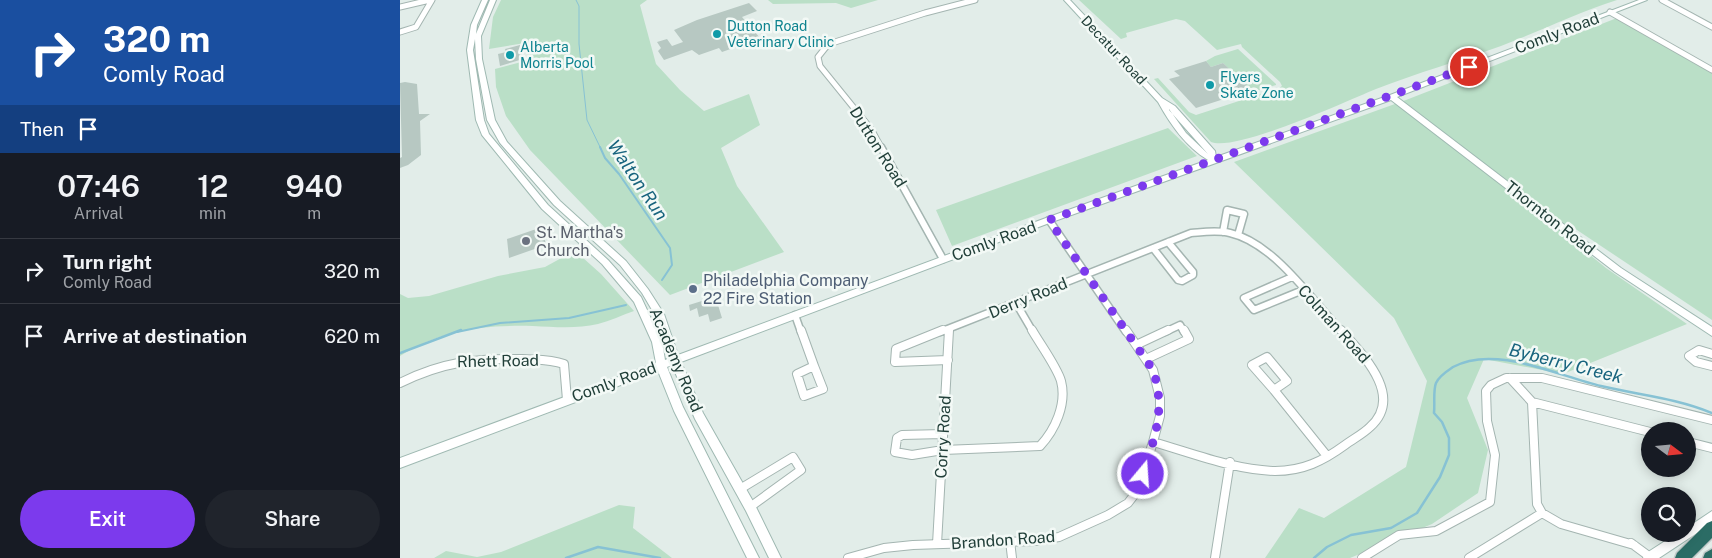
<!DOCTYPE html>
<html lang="en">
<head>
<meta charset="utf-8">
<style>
  :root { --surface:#171b24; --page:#20242c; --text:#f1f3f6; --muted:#9ea1a6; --line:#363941; --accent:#7c3aed }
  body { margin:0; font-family:"Public Sans",sans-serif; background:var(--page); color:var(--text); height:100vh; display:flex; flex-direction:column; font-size:19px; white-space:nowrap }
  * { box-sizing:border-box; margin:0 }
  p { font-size:16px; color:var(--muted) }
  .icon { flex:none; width:28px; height:28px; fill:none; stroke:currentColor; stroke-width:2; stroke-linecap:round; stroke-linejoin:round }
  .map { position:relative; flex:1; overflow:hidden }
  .panel { display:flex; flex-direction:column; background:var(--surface); width:400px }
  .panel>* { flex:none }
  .top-card { background:#1a4fa0; color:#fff; overflow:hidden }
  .needle { width:32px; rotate:106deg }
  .fabs { position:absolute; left:1241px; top:422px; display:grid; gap:10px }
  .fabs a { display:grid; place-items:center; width:55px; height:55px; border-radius:50%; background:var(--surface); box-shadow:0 2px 12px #0003; font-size:25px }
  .pin { position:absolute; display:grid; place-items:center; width:42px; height:42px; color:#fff; margin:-21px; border:2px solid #fff; border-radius:50%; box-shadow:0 1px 5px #0007 }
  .me { position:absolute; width:55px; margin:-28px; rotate:18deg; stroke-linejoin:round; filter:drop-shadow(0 0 4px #0008) }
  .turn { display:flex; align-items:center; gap:18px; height:105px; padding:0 20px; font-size:22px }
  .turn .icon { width:65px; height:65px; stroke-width:2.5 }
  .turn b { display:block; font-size:35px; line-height:42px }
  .then { display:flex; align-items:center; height:48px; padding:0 20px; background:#0003; gap:10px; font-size:19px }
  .eta { display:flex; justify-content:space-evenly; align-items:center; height:85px; text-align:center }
  .eta b { font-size:30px; font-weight:600; line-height:35px }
  .action { display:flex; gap:10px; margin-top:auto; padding:10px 20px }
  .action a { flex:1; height:58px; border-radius:30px; background:var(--accent); color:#fff; font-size:20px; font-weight:600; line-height:58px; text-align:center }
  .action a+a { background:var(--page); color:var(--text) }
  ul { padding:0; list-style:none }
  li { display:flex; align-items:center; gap:15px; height:65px; padding:0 20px; border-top:1px solid var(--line) }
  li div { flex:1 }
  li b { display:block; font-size:19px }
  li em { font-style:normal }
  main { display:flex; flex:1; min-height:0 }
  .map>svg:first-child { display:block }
  .green { fill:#badfc7 }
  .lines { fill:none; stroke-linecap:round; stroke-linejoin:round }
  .stream-far2 { stroke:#87c2d4; stroke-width:1 }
  .stream-far1 { stroke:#87c2d4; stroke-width:2 }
  .stream { stroke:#87c2d4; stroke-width:2.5 }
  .building { fill:#b7c8c2 }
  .street-far2-casing { stroke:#a4b5b1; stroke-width:7 }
  .street-far1-casing { stroke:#a4b5b1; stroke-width:9 }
  .street-casing { stroke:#a4b5b1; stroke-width:10 }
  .secondary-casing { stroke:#9fb9b2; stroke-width:2 }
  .highway-casing { stroke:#c1c9c8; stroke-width:3 }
  .street-far2 { stroke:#fff; stroke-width:5 }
  .street-far1 { stroke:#fff; stroke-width:6 }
  .street { stroke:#fff; stroke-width:8 }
  .secondary { fill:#fff; fill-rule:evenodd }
  .highway { fill:#2b6c65; fill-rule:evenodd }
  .route { stroke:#7c3aed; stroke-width:9; stroke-dasharray:0 16.2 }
  .culture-dot { fill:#0f9aa8; stroke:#f3f9f6; stroke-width:2 }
  .worship-dot { fill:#6b7280; stroke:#f3f9f6; stroke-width:2 }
  .service-dot { fill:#5c6f8a; stroke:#f3f9f6; stroke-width:2 }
  .labels { text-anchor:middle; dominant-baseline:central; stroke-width:5; stroke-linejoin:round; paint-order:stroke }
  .far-culture-label { font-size:14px; fill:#0d838f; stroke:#f3f9f6; text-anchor:start }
  .far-street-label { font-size:14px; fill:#213f39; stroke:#f3f9f6 }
  .street-label { font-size:16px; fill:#213f39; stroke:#f3f9f6 }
  .worship-label { font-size:16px; fill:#5b616d; stroke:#f3f9f6; text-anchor:start }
  .service-label { font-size:16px; fill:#4e5e75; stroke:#f3f9f6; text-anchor:start }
  .water-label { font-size:18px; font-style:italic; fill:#18647e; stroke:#f3f9f6 }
</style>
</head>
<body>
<main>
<section class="panel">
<div class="top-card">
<div class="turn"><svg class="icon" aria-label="right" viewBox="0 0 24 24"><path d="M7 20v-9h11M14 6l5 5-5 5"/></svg><div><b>320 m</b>Comly Road</div></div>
<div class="then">Then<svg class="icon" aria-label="arrive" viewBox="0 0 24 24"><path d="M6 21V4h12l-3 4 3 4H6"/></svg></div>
</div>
<div class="eta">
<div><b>07:46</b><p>Arrival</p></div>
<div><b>12</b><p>min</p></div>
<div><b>940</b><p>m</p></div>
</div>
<ul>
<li><svg class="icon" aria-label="right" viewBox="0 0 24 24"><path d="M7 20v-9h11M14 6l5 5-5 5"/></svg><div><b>Turn right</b><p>Comly Road</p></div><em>320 m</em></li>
<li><svg class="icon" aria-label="arrive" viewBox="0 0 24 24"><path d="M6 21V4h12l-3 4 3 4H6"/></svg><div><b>Arrive at destination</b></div><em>620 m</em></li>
</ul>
<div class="action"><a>Exit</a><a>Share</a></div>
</section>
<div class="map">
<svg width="1312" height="558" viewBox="0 0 1312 558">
  <rect width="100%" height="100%" fill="#e2ede9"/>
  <path class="green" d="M101 0H247L240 5 256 64 280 90 304 111 349 94 360 125 321 148 337 186 384 252 270 295 130 150 106 116 96 87 95 69 129 60 125 43 89 49 93 17Z
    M368 0H478L451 8 436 3 373 4Z
    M679 0H1217C1177 13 1140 31 1101 46 1059 61 1017 73 976 89 947 101 836 152 811 142L754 79 758 78 789 112 796 115 879 88 882 86 880 82 842 47 841 44 817 50 785 21 776 19 726 33 727 37 721 39Z
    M1217 18 1312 73V320L1174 228 1163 233 1206 268 1287 324 1163 374 1084 359 1067 398 1088 450 1078 493 1032 524 950 558H865L899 508 924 518 1006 467 1027 381 994 318 834 162 1006 100Z
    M838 49 876 84V85L846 94 845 93 851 90 823 63 811 67 806 61 815 56Z
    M768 128 797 156 552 246 536 210Z
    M165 256 182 257 201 274 234 311C222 315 210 321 198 324 177 329 154 327 133 326 83 325 43 329 0 356V294L8 298 29 296 98 276 145 267Z
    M219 505 235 507 233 528 272 558H34L46 551 77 557 101 552Z"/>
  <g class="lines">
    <path class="stream-far2" d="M176 0 179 6V44L187 120 201 149"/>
    <path class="stream-far1" d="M200 147 205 158 219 174 270 248 272 265 262 280
      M57 332 100 323 169 318 226 305"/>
    <path class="stream" d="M0 353 61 330
      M166 558 198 547 260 558
      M914 558 927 547 951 535 991 528 1017 513 1040 477 1049 455V438L1042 422 1034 413C1035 404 1033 390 1036 383 1039 376 1047 371 1053 367 1095 344 1158 376 1201 386 1239 395 1276 398 1312 413"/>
  </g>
  <path class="building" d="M349 3 357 11 342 17 360 38 340 47 339 46 322 52 319 48 299 55 292 50 264 60 258 51 261 48 257 42 267 39 272 46 283 42 274 30 297 20Z
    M120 45 123 59 100 66 98 54 106 52 105 49Z
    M806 61 811 67 823 63 852 90 796 108 769 79 780 76 774 71Z
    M5 82 17 84 19 114H30L20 121 21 155 8 165 0 168V158L2 157 0 83Z
    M142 227 146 245 109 258 107 239Z
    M314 292 322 318 310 322 308 314 299 317 297 308 290 311 289 305 305 300 304 296Z"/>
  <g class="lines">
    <defs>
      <path id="street-far2" d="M1262 0 1312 27
        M0 7 30 0
        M1210 12 1312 70
        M0 32 16 27 32 0
        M482 149 471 129 420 66 418 57 426 47 435 42 525 13 575 0"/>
      <path id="street-far1" d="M481 147 543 259
        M649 220 726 332
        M823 232 827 210 844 214 838 235
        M753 248 778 280 782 281 793 275V272L768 242
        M892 277 844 298 854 310 903 290
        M616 303 633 332
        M395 315 401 332
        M540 332 791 233C804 232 817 230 830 233 874 243 912 300 942 332
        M765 332 780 325 784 332"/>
      <path id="street" d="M401 330 414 366
        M543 330 496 349 495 362 548 360
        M736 345 768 330
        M1312 354 1299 350 1289 356 1296 362 1312 366
        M867 357 887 381 874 390 852 365Z
        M746 359 789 339 784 330
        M414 366 423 389 404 396 397 374Z
        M1110 378 1132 402
        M0 383C42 362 76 358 122 359 137 360 150 359 164 364L167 400
        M874 390 927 456
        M1132 402 1250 432
        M543 434 502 435 497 438 495 452 512 455 543 450 640 446C655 430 667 404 661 381 657 367 640 344 632 330
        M753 442C792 453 834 470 875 471 903 471 923 461 945 445 953 439 963 434 970 427 1005 396 962 354 941 330
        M1288 442 1312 448
        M340 489 393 457 401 470 350 507
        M1142 513 1161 524 1234 545
        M610 541 612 558
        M1231 543 1250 557
        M537 544 549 330
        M448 558 484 548 513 545 635 541 659 537 708 515 728 503 738 490 753 442 760 416V398L753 370 726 330
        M815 558 830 462
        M962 558 999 535 1036 531 1090 502 1095 455 1087 421 1086 391 1091 385 1106 378H1142L1312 420
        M1069 558 1142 513 1137 504 1132 402"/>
      <path id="secondary" d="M82 0H88L77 25 76 34 90 0H96L81 36 82 59 95 120 107 142 160 201 226 261 248 289 264 314 278 355 646 218 808 160C786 147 770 124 758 102L664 0H670L762 98 775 106 815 151 816 157 990 95 1239 0H1247L997 97 1221 268 1312 327V336L1215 272 991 100 652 222 281 362 303 413 354 503 381 558H369L346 511 295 419 272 365 267 367 283 407 359 558H347L274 411 258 371 0 468V458L256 363 252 342 234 302 202 264 142 209 82 135 76 120 67 50 71 25ZM75 39 76 59 87 120 100 143 154 205 220 265 242 293 255 315 270 358 265 360 262 342 241 297 208 260 148 205 89 134 84 120 73 50ZM769 109V110L808 154 786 133Z
        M1312 511V523L1259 558H1243L1245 554 1276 534H1288V527Z"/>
      <path id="highway" d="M1312 521V538L1292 558H1275L1277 553 1307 523Z
        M1312 549V558H1303L1305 553Z"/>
    </defs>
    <use href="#street-far2" class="street-far2-casing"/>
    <use href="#street-far1" class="street-far1-casing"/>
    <use href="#street" class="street-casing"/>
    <use href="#secondary" class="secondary-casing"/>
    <use href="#highway" class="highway-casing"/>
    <use href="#street-far2" class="street-far2"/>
    <use href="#street-far1" class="street-far1"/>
    <use href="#street" class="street"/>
    <use href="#secondary" class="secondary"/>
    <use href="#highway" class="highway"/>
  </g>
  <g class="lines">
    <path class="route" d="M743 474C755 436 766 410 753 370L649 220 1069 67"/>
  </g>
  <g class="culture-dot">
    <circle cx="317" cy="34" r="5"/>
    <circle cx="110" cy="55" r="5"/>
    <circle cx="810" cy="85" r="5"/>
  </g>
  <circle class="worship-dot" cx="126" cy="241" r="5"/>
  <circle class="service-dot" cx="293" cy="289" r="5"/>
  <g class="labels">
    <g class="far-culture-label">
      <text x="327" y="26">Dutton Road<tspan x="327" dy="16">Veterinary Clinic</tspan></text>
      <text x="120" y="47">Alberta<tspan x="120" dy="16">Morris Pool</tspan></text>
      <text x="820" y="77">Flyers<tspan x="820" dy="16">Skate Zone</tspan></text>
    </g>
    <g class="far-street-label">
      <text transform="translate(714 50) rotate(47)">Decatur Road</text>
    </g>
    <g class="street-label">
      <text transform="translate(1157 33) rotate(-21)">Comly Road</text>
      <text transform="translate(478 147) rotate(58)">Dutton Road</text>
      <text transform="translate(1150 218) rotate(38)">Thornton Road</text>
      <text transform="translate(594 241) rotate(-20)">Comly Road</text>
      <text transform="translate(628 298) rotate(-22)">Derry Road</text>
      <text transform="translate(934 324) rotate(48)">Colman Road</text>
      <text transform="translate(276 360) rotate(67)">Academy Road</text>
      <text transform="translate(98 361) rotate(-1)">Rhett Road</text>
      <text transform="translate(214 382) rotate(-20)">Comly Road</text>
      <text transform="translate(543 437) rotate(-87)">Corry Road</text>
      <text transform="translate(603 540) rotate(-4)">Brandon Road</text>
    </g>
    <g class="worship-label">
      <text x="136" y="232">St. Martha's<tspan x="136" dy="18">Church</tspan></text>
    </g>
    <g class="service-label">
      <text x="303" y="280">Philadelphia Company<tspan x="303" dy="18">22 Fire Station</tspan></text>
    </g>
    <g class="water-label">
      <text transform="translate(238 180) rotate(56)">Walton Run</text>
      <text transform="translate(1166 363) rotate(14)">Byberry Creek</text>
    </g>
  </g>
</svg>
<div class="fabs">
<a><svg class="needle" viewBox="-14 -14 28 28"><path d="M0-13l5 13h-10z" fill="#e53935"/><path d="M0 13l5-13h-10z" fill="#9ea1a6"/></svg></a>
<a><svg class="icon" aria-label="search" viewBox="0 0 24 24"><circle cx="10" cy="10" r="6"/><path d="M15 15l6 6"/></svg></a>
</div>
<div class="pin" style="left:1069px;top:67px;background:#d93025"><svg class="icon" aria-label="arrive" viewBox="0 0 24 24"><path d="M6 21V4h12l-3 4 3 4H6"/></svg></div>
<svg class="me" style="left:743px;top:474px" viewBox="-20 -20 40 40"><circle r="17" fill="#7c3aed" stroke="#fff" stroke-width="3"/><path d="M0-11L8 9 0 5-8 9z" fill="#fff"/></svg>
</div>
</main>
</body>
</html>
